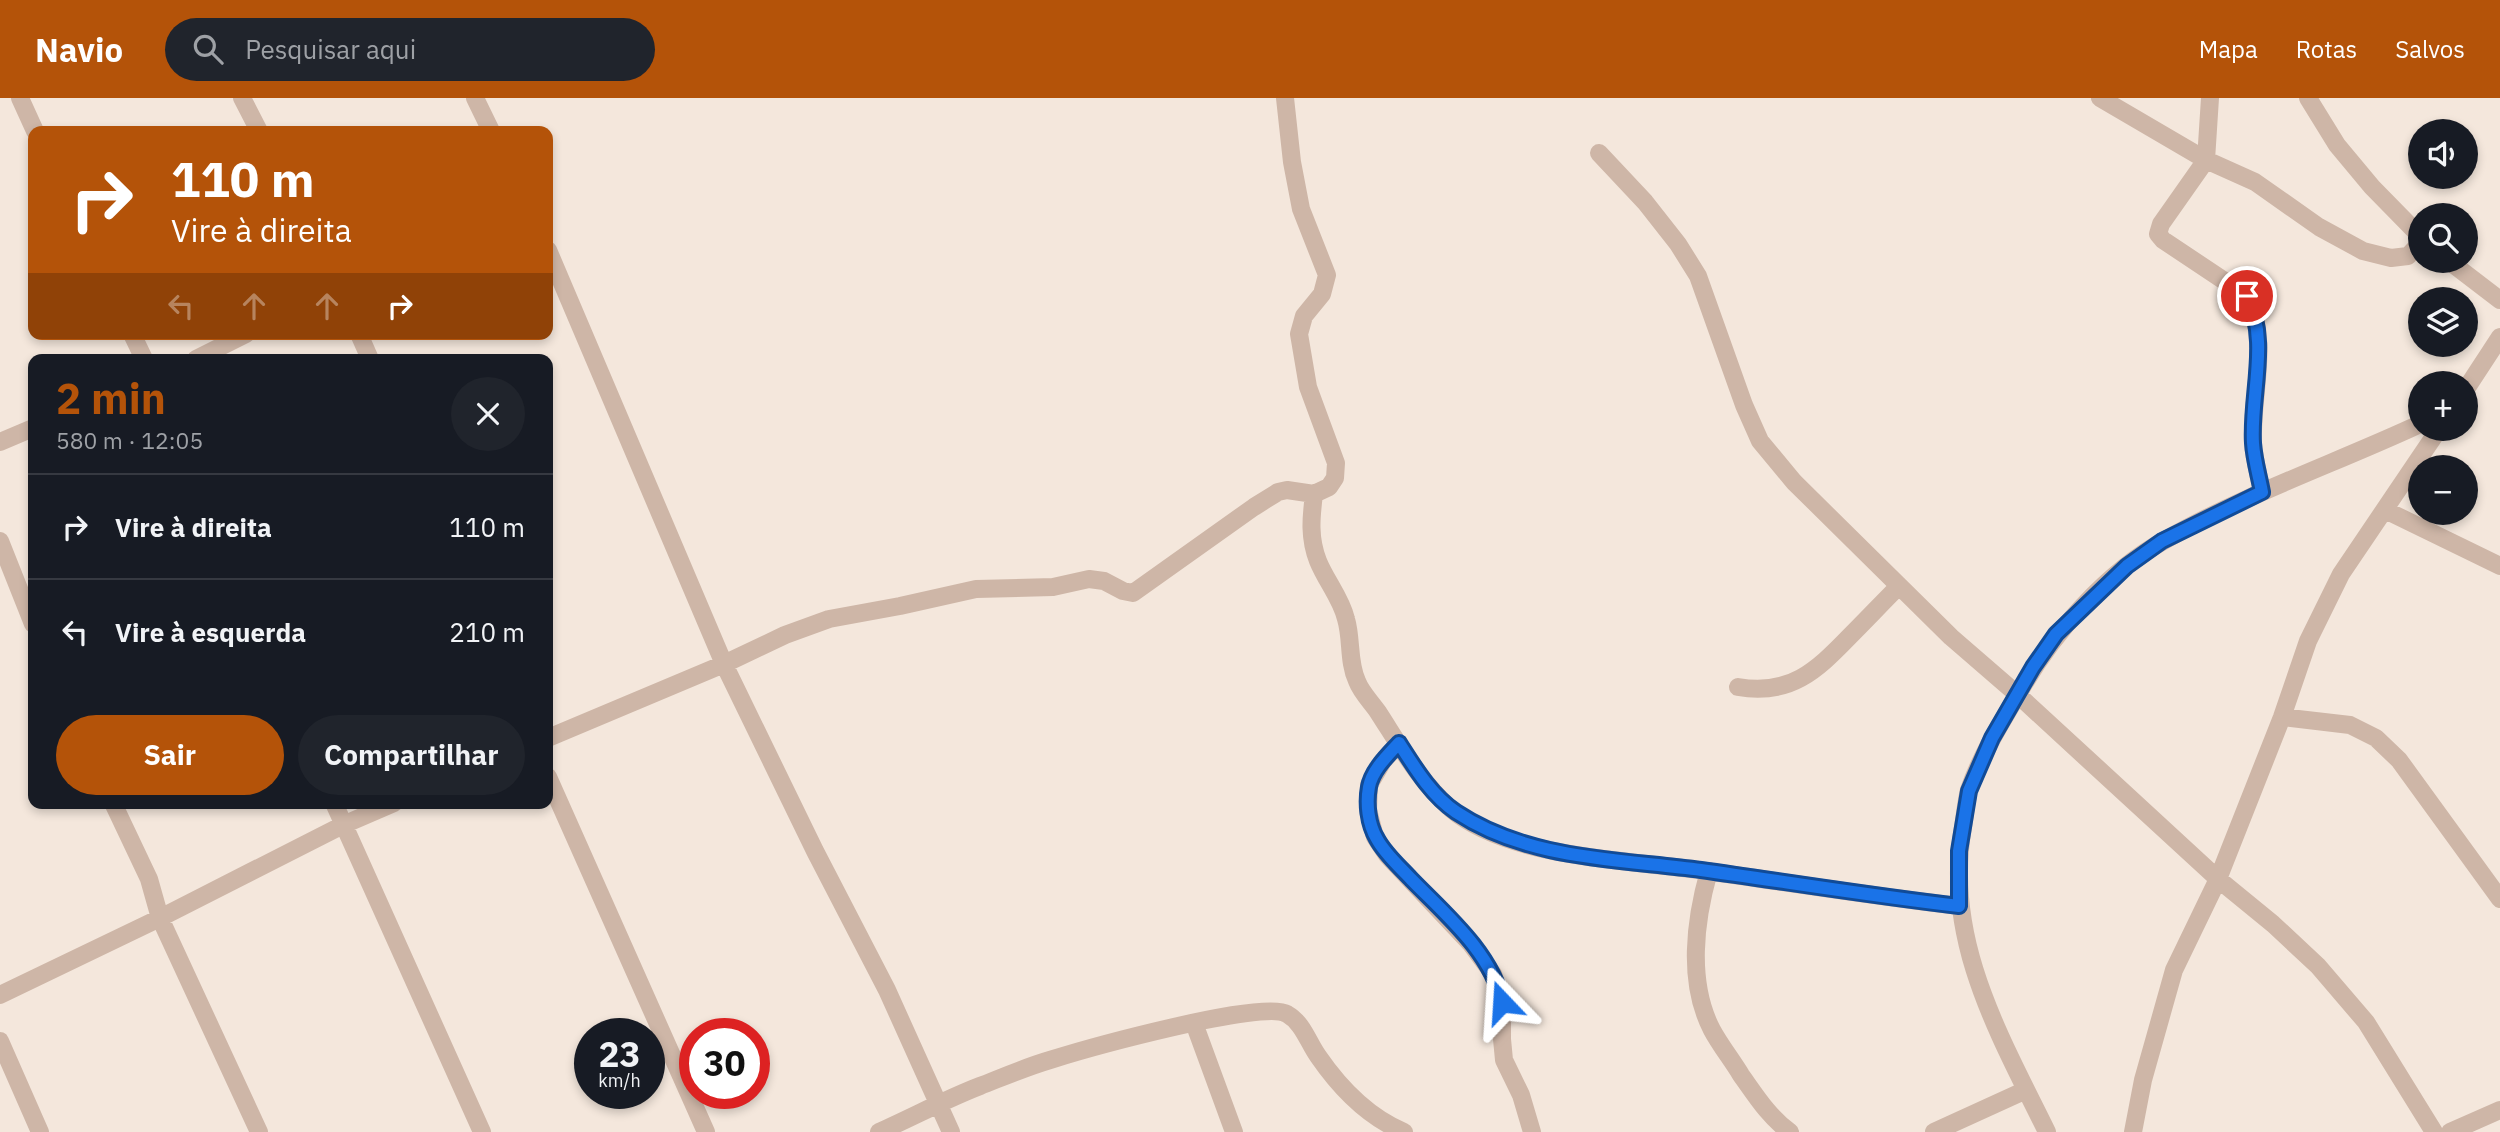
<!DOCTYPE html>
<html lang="pt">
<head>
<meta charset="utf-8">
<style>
  :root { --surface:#171b24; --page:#20242c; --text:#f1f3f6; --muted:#9ea1a6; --line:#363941; --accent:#b45309 }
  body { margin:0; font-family:"IBM Plex Sans",sans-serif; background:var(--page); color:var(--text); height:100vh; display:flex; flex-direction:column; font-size:26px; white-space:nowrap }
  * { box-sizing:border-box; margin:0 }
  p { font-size:23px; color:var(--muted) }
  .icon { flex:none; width:38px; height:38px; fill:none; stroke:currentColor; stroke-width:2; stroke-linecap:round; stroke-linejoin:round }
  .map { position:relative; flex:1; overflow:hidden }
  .details { position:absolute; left:28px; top:256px; width:525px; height:455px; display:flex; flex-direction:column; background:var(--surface); border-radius:14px; box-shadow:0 4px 10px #0003 }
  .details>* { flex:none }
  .top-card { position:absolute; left:28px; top:28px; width:525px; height:214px; border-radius:14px; box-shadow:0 4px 10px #0003; background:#b45309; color:#fff; overflow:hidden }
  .fabs { position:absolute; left:2408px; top:21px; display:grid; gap:14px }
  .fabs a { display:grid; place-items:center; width:70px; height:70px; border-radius:50%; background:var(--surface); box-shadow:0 4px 10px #0003; font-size:35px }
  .speed { position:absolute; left:574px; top:920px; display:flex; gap:14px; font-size:35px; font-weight:700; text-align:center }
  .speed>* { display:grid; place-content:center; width:91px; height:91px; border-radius:50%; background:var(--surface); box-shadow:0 4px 10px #0003; line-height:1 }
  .speed small { font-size:18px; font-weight:400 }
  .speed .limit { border:10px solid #d22; background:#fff; color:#111 }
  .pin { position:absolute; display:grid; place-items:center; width:60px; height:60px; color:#fff; margin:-30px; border:4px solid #fff; border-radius:50%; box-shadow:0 2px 7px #0007 }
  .me { position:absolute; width:77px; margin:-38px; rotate:340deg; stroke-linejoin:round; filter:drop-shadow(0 0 5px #0008) }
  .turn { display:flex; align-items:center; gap:24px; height:147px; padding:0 28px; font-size:32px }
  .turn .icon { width:91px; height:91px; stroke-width:2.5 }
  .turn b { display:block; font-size:49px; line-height:60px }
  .lanes { display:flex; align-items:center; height:66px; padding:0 28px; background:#0003; justify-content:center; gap:35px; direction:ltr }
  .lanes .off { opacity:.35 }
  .round { display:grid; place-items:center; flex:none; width:74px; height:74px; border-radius:37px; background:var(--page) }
  .headline { display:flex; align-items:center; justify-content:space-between; height:119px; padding:0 28px }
  h1 { font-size:42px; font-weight:700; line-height:52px; color:var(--accent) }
  .cta { display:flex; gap:14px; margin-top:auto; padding:14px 28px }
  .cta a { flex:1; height:80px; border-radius:42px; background:var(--accent); color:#fff; font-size:28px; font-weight:700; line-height:80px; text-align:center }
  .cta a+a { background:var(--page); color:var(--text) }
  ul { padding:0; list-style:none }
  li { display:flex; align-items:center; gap:21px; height:105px; padding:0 28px; border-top:2px solid var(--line) }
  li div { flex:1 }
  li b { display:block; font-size:26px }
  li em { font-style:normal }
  header { display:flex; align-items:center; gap:42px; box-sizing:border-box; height:98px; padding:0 35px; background:var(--accent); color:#fff }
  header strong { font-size:33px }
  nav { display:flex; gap:38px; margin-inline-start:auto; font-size:24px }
  .search { width:490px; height:63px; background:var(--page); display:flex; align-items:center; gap:18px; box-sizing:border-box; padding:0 24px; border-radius:38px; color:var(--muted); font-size:26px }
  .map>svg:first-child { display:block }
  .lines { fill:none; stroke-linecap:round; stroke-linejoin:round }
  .minor { stroke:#ceb6a7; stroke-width:18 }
  .route-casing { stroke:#114b97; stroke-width:18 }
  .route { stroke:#1a73e8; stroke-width:12 }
</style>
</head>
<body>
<header>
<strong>Navio</strong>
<div class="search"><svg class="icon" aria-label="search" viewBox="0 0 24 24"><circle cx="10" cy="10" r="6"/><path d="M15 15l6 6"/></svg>Pesquisar aqui</div>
<nav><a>Mapa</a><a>Rotas</a><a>Salvos</a></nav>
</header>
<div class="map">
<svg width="2500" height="1034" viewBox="0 0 2500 1034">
  <rect width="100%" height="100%" fill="#f4e7dc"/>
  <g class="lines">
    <path class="minor" d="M20 0 35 33
      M242 0 259 33
      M475 0 491 33
      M2100 0 2206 62 2255 84 2319 129 2363 153 2391 160 2408 158 2420 145
      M2210 0 2206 62 2161 126 2158 136 2163 142 2247 198C2270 243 2251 297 2253 345 2254 361 2259 378 2262 394
      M2308 0 2337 47 2372 89 2420 138
      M1599 55 1645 104 1678 146 1698 178 1744 307 1760 343 1794 384 1951 539 2018 597 2218 781 2273 826 2318 868 2366 924 2434 1034
      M548 152 724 566 815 753 887 892 951 1034
      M2449 163 2500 202
      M132 236 144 261
      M359 236 370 261
      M196 261 246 236
      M2466 291 2500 239
      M0 344 33 330
      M1314 396C1311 420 1309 440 1318 463 1326 483 1341 500 1346 521 1352 541 1348 564 1357 583 1361 594 1371 604 1378 614 1400 648 1420 684 1451 711 1510 761 1632 762 1706 773 1791 785 1874 798 1959 808
      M2385 412 2500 468
      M0 443 33 526
      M1738 589C1790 598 1816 573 1849 539 1866 522 1882 505 1899 488
      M2282 619 2350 627 2376 640 2399 662 2500 801
      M548 640 724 566 785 537 829 521 900 508 976 491 1053 489 1089 481 1104 483 1123 493 1133 495 1254 409 1278 394 1287 392 1314 396 1329 389 1335 380 1336 365 1308 289 1299 236 1304 218 1322 196 1327 177 1301 111 1292 64 1285 0
      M1399 645 1383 663 1369 687 1368 712 1375 739 1387 757 1470 845 1493 876 1502 904V941L1504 962 1521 997 1532 1034
      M548 679 706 1034
      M113 705 149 781 160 820 259 1034
      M334 705 482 1034
      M1709 773C1695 822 1687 884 1712 932 1720 947 1732 962 1741 977 1756 998 1769 1019 1790 1034
      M0 897 160 820 343 727 394 705
      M1194 925 1234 1034
      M0 943 40 1034
      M879 1034C913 1019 946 1001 980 988 1003 979 1026 969 1050 962 1085 951 1263 901 1287 916 1303 925 1308 944 1318 958 1340 990 1368 1019 1404 1034
      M1934 1034 2026 992
      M2047 1034C1999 936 1943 841 1963 729 1965 717 1966 704 1969 692 1981 657 2001 625 2020 593 2052 536 2107 474 2165 442 2246 396 2336 365 2420 326
      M2133 1034 2143 982 2174 872 2218 781 2282 619 2308 543 2341 476 2439 331
      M2450 1034 2500 1012"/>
  </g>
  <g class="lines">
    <defs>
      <path id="route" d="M1502 904C1492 855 1445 816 1411 781 1399 768 1385 756 1377 741 1368 726 1366 705 1369 689 1372 672 1388 657 1399 645 1415 670 1431 697 1456 714 1528 762 1619 761 1701 772 1787 784 1873 798 1959 808V753L1969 693 1992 640 2033 569 2056 536 2127 468 2162 443 2262 394C2259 378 2254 361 2253 345 2250 297 2270 243 2247 198"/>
    </defs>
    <use href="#route" class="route-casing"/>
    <use href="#route" class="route"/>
  </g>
</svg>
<div class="fabs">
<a><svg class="icon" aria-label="sound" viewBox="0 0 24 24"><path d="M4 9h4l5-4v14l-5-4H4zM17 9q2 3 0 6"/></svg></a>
<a><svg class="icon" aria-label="search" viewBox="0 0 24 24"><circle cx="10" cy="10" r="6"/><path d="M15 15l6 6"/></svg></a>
<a><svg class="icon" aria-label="layers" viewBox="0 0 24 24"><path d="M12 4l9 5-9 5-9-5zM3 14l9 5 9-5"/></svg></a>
<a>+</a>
<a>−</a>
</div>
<div class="speed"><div>23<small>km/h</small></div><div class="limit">30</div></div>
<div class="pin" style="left:2247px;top:198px;background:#d93025"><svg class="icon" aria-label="arrive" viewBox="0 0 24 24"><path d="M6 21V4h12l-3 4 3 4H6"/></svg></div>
<svg class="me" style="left:1502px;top:904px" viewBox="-20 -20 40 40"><path d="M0-17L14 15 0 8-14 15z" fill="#1a73e8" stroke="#fff" stroke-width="4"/></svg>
<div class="top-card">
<div class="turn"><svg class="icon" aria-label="right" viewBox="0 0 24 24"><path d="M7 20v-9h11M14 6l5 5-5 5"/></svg><div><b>110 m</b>Vire à direita</div></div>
<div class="lanes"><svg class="icon off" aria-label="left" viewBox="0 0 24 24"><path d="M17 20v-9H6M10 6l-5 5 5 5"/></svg><svg class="icon off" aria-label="ahead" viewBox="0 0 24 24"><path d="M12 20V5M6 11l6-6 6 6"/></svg><svg class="icon off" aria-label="ahead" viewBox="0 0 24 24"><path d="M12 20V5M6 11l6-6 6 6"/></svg><svg class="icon" aria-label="right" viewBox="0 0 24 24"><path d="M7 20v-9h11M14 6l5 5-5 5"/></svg></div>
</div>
<section class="details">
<div class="headline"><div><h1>2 min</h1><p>580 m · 12:05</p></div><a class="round"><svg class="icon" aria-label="close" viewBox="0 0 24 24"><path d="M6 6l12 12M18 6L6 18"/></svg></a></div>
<ul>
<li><svg class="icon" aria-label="right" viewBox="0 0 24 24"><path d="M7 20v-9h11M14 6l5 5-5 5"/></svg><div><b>Vire à direita</b></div><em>110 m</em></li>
<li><svg class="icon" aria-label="left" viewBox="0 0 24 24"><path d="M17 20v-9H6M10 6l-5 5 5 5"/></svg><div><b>Vire à esquerda</b></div><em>210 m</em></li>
</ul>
<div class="cta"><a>Sair</a><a>Compartilhar</a></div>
</section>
</div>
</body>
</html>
